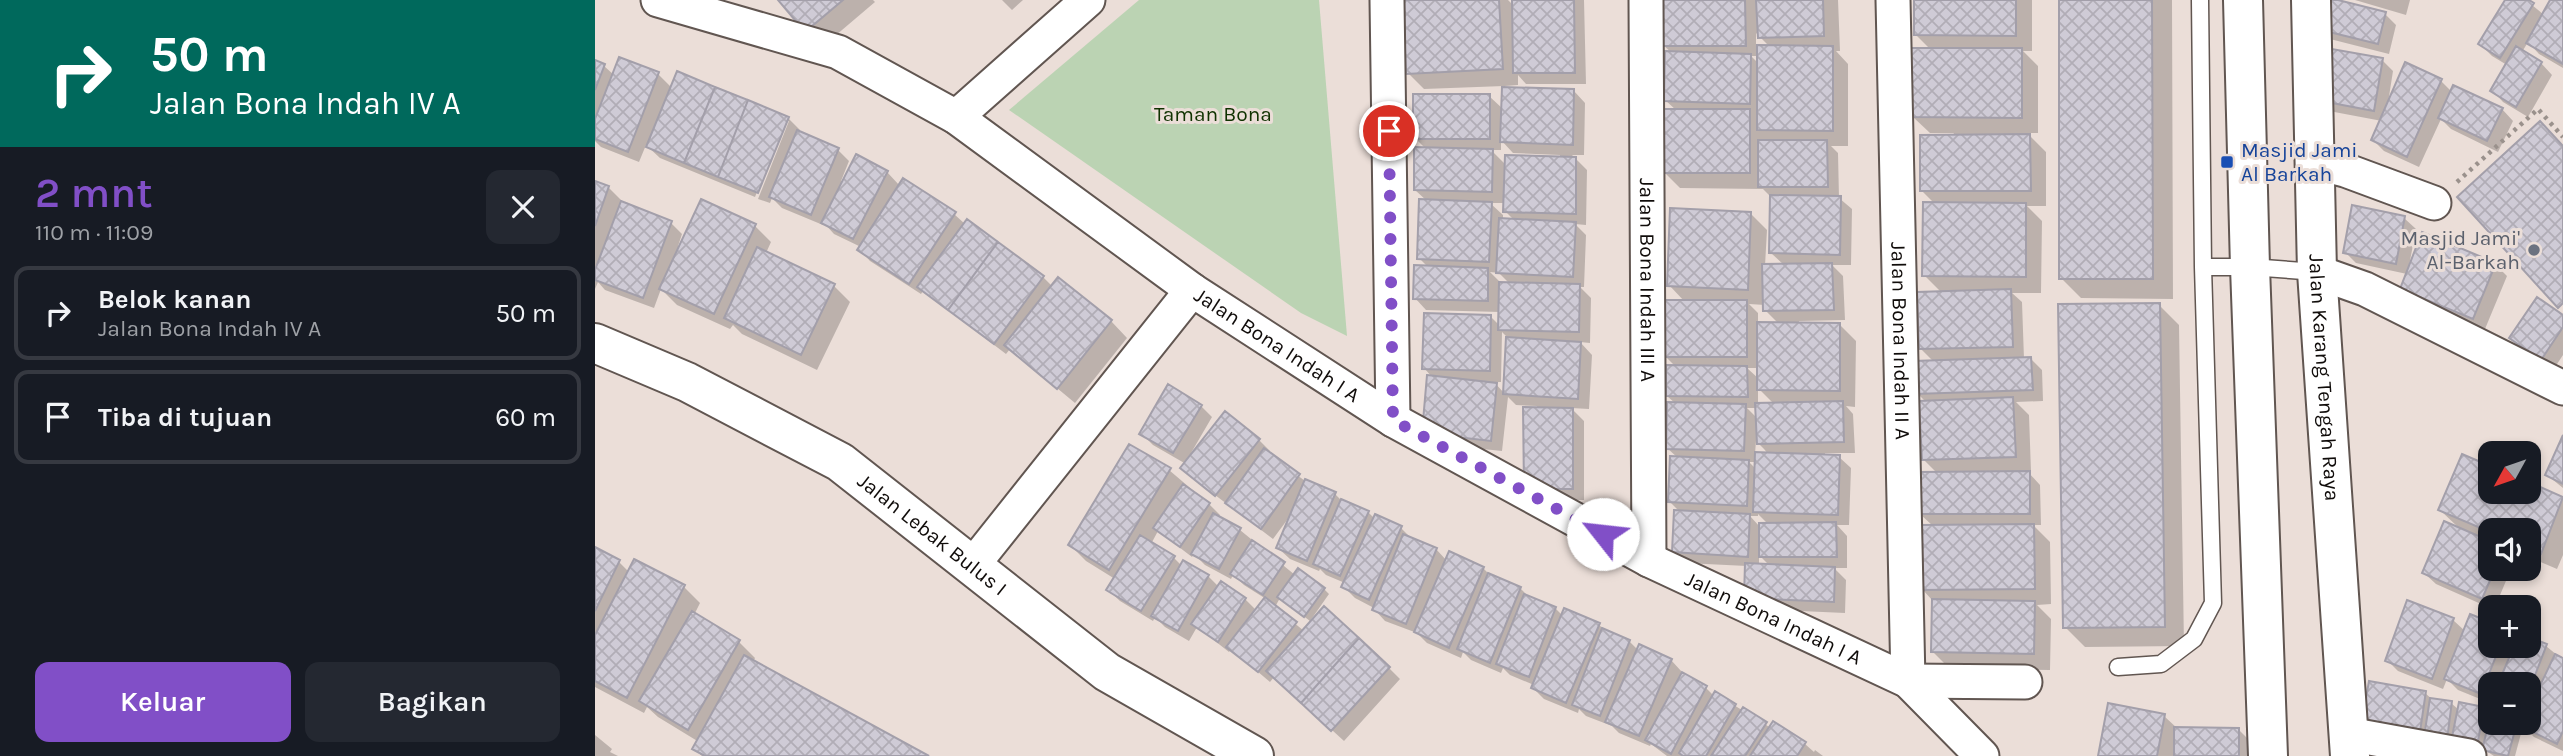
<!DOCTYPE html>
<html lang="id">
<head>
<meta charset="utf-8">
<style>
  :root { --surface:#171b24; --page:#242831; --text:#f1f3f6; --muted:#9ea1a6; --line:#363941; --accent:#814fc7 }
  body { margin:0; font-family:Karla,sans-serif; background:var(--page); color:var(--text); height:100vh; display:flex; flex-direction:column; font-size:26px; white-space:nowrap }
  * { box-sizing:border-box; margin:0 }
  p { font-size:23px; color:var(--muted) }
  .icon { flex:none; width:38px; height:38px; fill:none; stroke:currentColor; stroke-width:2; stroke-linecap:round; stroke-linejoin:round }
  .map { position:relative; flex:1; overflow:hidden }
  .panel { display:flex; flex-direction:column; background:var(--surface); width:595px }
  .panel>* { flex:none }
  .guide { background:#00695c; color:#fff; overflow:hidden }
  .needle { width:46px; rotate:230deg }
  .buttons { position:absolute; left:1883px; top:441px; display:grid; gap:14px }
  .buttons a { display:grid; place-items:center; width:63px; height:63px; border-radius:14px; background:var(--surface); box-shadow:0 4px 10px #0003; font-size:35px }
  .pin { position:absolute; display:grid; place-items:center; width:60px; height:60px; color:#fff; margin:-30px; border:4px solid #fff; border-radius:50%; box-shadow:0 2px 7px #0007 }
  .me { position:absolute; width:77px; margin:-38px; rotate:299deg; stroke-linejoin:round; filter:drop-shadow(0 0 5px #0008) }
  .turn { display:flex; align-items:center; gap:24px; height:147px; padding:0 35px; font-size:32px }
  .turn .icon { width:91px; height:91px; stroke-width:2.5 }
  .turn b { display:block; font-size:49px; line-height:60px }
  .round { display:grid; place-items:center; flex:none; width:74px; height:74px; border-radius:14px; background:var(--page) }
  .summary { display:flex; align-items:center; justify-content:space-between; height:119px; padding:0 35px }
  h1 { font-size:42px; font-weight:600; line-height:52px; color:var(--accent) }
  .primary-button { display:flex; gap:14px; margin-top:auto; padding:14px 35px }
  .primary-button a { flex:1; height:80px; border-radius:14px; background:var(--accent); color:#fff; font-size:28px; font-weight:600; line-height:80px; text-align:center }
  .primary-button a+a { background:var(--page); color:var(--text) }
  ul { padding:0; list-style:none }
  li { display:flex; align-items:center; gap:21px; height:94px; margin:0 14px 10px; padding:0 21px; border:4px solid var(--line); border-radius:14px }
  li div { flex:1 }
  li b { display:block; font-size:26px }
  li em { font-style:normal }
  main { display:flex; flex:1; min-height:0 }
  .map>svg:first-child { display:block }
  .green { fill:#bbd3b3 }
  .shadow { fill:#0003; fill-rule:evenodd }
  .building { fill:url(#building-cross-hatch); stroke:#a39faa; stroke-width:2 }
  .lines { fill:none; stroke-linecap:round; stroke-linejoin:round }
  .lane-casing { stroke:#615651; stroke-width:19 }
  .street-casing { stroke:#615651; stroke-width:37 }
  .secondary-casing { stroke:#615651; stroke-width:42 }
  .path { stroke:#9a918c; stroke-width:4.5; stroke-dasharray:3.5 5; stroke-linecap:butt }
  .lane { stroke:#fff; stroke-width:16 }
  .street { stroke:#fff; stroke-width:33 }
  .secondary { stroke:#fff; stroke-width:38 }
  .route { stroke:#814fc7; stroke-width:12; stroke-dasharray:0 21.6 }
  .transit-dot { fill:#1a4fb4; stroke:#ebded8; stroke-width:2.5 }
  .worship-dot { fill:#6b7280; stroke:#ebded8; stroke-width:2.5 }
  .labels { text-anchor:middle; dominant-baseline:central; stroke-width:6; stroke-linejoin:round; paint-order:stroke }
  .park-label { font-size:21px; fill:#0f3200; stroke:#ebded8 }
  .transit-label { font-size:21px; fill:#164399; stroke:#ebded8; text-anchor:start }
  .worship-label { font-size:21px; fill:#5b616d; stroke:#ebded8; text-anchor:end }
  .street-label { font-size:21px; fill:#100c0a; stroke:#ebded8 }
</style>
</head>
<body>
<main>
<section class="panel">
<div class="guide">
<div class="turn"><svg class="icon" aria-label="right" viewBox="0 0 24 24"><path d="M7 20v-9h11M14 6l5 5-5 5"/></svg><div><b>50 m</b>Jalan Bona Indah IV A</div></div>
</div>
<div class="summary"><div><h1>2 mnt</h1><p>110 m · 11:09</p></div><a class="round"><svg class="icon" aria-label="close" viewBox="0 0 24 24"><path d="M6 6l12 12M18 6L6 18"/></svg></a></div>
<ul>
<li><svg class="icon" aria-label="right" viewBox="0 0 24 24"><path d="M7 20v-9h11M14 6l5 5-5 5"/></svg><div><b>Belok kanan</b><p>Jalan Bona Indah IV A</p></div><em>50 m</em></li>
<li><svg class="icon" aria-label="arrive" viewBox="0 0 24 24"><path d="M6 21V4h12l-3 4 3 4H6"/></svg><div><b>Tiba di tujuan</b></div><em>60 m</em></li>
</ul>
<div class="primary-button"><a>Keluar</a><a>Bagikan</a></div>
</section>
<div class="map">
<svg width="1968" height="756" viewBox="0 0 1968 756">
  <defs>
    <pattern id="building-cross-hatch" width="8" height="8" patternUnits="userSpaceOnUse" patternTransform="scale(1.75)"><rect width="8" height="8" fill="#cfcbd6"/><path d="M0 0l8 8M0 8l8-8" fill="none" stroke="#b1adb6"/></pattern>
  </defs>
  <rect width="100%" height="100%" fill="#ebded8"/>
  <path class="green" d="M544 0H724L752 336 706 313 414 110Z"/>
  <path class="shadow" d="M186 0H278L280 2 227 47Z
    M407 0H428L417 10Z
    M810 0H913L919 6V0H989L991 84H931L923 75V85L910 86V89L979 91 990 103 989 155H977L992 170 991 225 980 224 991 235 989 287H985L996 298 995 343 985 342 997 355 994 409 976 408 989 421V500H942V406L921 405 913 397 907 451 840 444 838 378 829 368 896 317 904 325 905 312 831 310 820 298 833 267 824 258 832 201 820 190 831 149 820 138 894 96 908 109 909 86 829 89 813 73ZM906 140 918 153 965 155V158L911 165 896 150H906ZM895 203H910V211L920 221 908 220V215ZM895 272 904 273 915 284H904V281ZM907 332 912 337 909 393 899 382H906Z
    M1068 0H1243L1245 51H1241L1253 64V146H1236L1243 153 1244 198 1257 209 1256 265H1237L1248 276 1250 320 1204 321V324L1245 325 1261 341 1260 407 1251 406 1258 414 1260 453H1230V456L1244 457 1256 468 1254 525H1242L1252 536V568H1239L1251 580 1250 613 1162 609 1152 566 1090 563 1079 552 1085 512 1074 501 1083 458 1072 448 1081 404 1072 396 1081 367 1070 356 1090 302 1074 285 1156 214 1172 230 1170 266 1189 265 1176 253 1177 198 1168 189 1085 188 1069 172 1081 110 1070 100 1077 53 1068 45ZM1161 33 1175 47H1161ZM1156 56H1164V64ZM1154 304 1170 305V310L1184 324 1163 323V313ZM1152 368H1164V379ZM1163 388 1179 404 1163 405ZM1152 408H1162V418ZM1161 441 1169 449 1174 455 1160 454ZM1154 462H1161V469ZM1163 514 1173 524 1165 527 1155 516H1163ZM1164 555 1175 566 1164 565Z
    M1320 0H1437V51H1428L1443 66V133H1432L1451 152V206H1432L1447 221 1446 293H1417L1427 302 1429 359H1436L1447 370 1448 401 1421 402 1434 415 1436 472H1433L1445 485 1446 525H1438L1455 542 1456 604 1442 605 1456 619 1455 670 1354 668 1338 652V601L1327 589 1338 526 1325 514 1343 474 1329 460 1331 402 1322 393 1339 362 1326 349 1347 293 1329 275 1340 204 1327 191 1359 133H1335L1318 117 1336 50 1320 34Z
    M1465 0H1577L1578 299 1486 298 1466 278Z
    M1735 0 1790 14 1801 25 1794 54 1731 38Z
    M1760 0H1815L1811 15Z
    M1912 0H1931L1949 15 1957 0H1968V68L1944 54 1933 42 1927 52 1946 63 1957 75 1933 117 1908 102 1897 90 1912 65 1897 56 1885 44Z
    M1787 60 1798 71 1793 103 1846 81 1857 92 1907 109 1918 121 1903 152 1856 129 1846 119 1824 167 1789 151 1778 140 1787 121 1734 111 1723 100Z
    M0 62 9 66 19 75 63 74 77 88 193 118 205 130 203 133 243 150 254 161 246 181 292 172 305 186 359 214 370 224 448 277 458 287 516 321 532 338 480 403 415 349 411 354 328 291 326 294 275 261 264 249 266 247 239 234 229 223 228 225 187 208 177 198 175 203 163 199 194 121H190L160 197 65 158 51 145 44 162 6 147 0 141Z
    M0 183 13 187 29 203 76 223 87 234 83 246 160 226 176 242 171 253 239 286 255 302 222 370 147 334 138 325 135 329 82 305 66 289 59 308 10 290 3 282 0 289Z
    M1809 218 1821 229 1814 266 1900 264 1912 276 1890 329 1818 300 1812 274 1761 263 1750 252Z
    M1564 305 1584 325 1589 646 1490 647 1470 627Z
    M1968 317V355L1958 370 1928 349 1917 337Z
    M606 406 617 417 596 453 598 455 664 440 675 451 673 453 710 481 740 494 747 501 773 512 780 519 806 528 818 540 841 549 852 561 888 568 897 577 925 588 935 598 960 608 968 616 1004 625 1011 631 1034 641 1043 650 1076 660 1087 672 1086 674 1111 688 1119 696 1121 694 1176 728 1179 723 1210 744 1219 752 1220 750 1228 756H1072L1056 744 1055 746 1024 733 1017 726 991 716 984 709 983 713 949 699 938 688 939 685 915 675 908 668 906 673 876 660 868 652 866 658 832 643 822 633 790 621 779 609V608L760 598 749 587 750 583 731 575 725 569 724 571 695 559 683 548 695 516 678 539 599 479 587 468 591 464 558 445 546 433Z
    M1968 439V488L1952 475Z
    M1868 456 1895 468V492H1934V484L1968 499V555L1962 569 1934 557V530H1895V569H1916L1900 607 1895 608 1841 584 1829 573 1865 529 1845 510Z
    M574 470 614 504 625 515 623 518 645 530 700 575 729 589 734 594 715 621 685 598 680 607 709 631 794 668 805 679 749 741 679 677 675 682 636 649 634 652 602 627 594 641 570 627 560 617 558 621 525 601 513 590 520 579 491 561 475 545ZM563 531 597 557 599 554 610 565 636 579 638 575 649 585 671 599 662 611 650 599 624 587 613 576 589 562 587 566 579 558 556 544Z
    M0 549 24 562 34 572 89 587 105 603 99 615 144 642 160 658 158 662 330 756H107L100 749 104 742 63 717 52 707 49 713 0 687Z
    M1876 616 1895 624V646H1934V639L1951 646 1968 660V751L1939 737 1928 726 1920 756H1899L1888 749 1780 732 1830 693 1838 700 1856 703 1864 710 1889 709 1894 714 1892 726 1895 727 1896 723H1934V684H1895V703L1863 690 1852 679 1848 689 1803 671 1792 660 1858 620 1870 631Z
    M1569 716 1583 729H1643L1660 746V756H1505Z
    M0 735 17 749 15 752 23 756H0Z"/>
  <path class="building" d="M183 0H248L210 32Z
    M808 0H904L908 69 811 74Z
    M917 0H979L980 73H918Z
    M1066 0H1150L1151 46H1067Z
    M1161 0H1228L1229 36 1163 38Z
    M1319 0H1421V36L1319 35Z
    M1464 0H1557L1558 279H1464Z
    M1725 0H1743L1791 12 1783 44 1718 28Z
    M1910 0H1934L1939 3 1905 58 1883 44Z
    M1955 0H1968V64L1931 43Z
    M1162 45 1238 46V131L1162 130Z
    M1921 46 1947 62 1921 107 1895 91Z
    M1316 48H1427V118L1317 117Z
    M1731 48 1788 58 1779 111 1721 100Z
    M1070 51 1156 54 1155 104 1069 101Z
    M24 57 64 72 33 152 0 139V119Z
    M0 60 10 64 0 90Z
    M1810 62 1847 79 1812 157 1776 140Z
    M82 71 120 87 89 163 51 147Z
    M1858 85 1908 108 1892 141 1843 118Z
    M120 87 153 100 123 177 89 163Z
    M907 87 979 89 978 145 905 142Z
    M818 94H895V139H818Z
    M153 100 194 117 163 193 123 177Z
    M1067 109H1155V173H1067Z
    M1945 121 1968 146V303L1963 308 1862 197Z
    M202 130 244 148 216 215 174 197Z
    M1435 134 1436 191H1325V135Z
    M1163 140H1232L1233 187H1163Z
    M819 147 898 149 897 192 819 190Z
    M261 154 293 171 258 239 226 223Z
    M910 155 981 157V214L908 212Z
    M308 178 361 212 314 284 262 250Z
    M0 181 14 186 0 226Z
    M1175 195 1246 196 1245 255 1174 253Z
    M106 199 161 224 119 314 64 289Z
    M824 199 897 202 894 262 822 259Z
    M26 201 77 221 48 298 0 280V270Z
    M1328 202 1431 203V277L1327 276Z
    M1757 205 1810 216 1801 264 1748 253Z
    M1075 208 1156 212 1153 290 1072 286Z
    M904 218 981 222 978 277 901 273Z
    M372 219 403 242 353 310 322 287Z
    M1827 232 1901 263 1878 319 1805 289Z
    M403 242 449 276 399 344 353 310Z
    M162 247 240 284 206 355 129 318Z
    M1237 263 1239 310 1168 311 1167 264Z
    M819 265 893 268V301L818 299Z
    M463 277 517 320 462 389 409 345Z
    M904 282 985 284 984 332 903 330Z
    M1416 289 1418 347 1324 349 1322 292Z
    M1942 297 1968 315V327L1946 360 1914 338Z
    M1068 300H1152V357H1068Z
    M1565 303 1570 627 1468 628 1463 304Z
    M829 313 896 315 895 371 827 369Z
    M1162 322 1245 323V391L1162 390Z
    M911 337 986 342 983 399 908 394Z
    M1436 357 1438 390 1320 394 1319 361Z
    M1071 365 1152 366 1153 397 1071 396Z
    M832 375 902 383 896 441 827 433Z
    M573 384 607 405 578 453 544 434Z
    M1418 397 1421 457 1327 460 1324 401Z
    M1248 401 1249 442 1162 444 1160 403Z
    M1072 402 1151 404 1149 451 1071 449Z
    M928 407 978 408V489H929Z
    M630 411 665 439 620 496 585 468Z
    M1968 435V484L1950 475Z
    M534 444 576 468 514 570 473 545Z
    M669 448 705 474 666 529 630 503Z
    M1160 452 1245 455 1243 515 1158 512Z
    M1867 454 1895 466V492H1934V482L1968 497 1946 554 1934 549V530H1895V532L1843 510Z
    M1075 456 1154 460 1152 506 1073 502Z
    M1435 471V514H1323V472Z
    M710 479 741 492 712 561 681 548Z
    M588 484 615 503 585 547 558 528Z
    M746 499 774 511 745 576 718 564Z
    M1079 510 1155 514 1153 557 1077 552Z
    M618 513 646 528 624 569 596 554Z
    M780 514 807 526 774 600 746 587Z
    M1849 521 1895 541V569H1900L1887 599 1827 573Z
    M1241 522 1242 557H1164V523Z
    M1439 524 1440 589 1325 590 1324 525Z
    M808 534 842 548 811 624 777 610Z
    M545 535 580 556 546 611 511 590Z
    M657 540 690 562 668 595 635 574Z
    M0 547 25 560 0 611Z
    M854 551 889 567 854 648 819 632Z
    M39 559 90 585 32 698 0 681V635Z
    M588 560 614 575 583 631 556 616Z
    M1150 563 1240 567 1239 602 1149 598Z
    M703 568 730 588 709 617 682 597Z
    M893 573 926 587 895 663 862 649Z
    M626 581 651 598 623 642 596 624Z
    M929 594 961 607 934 677 901 664Z
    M670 597 702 622 663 672 631 647Z
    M1337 599 1440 601 1439 654 1336 652Z
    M1812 600 1859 618 1837 679 1790 661Z
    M729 606 764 638 706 703 671 671Z
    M969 608 1005 623 971 703 936 688Z
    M97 611 145 640 93 730 44 701Z
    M1875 614 1895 622V646H1905L1886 694 1849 679Z
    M1007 628 1035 640 1005 716 977 705Z
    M1934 637 1952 644 1934 691V684H1903L1919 646H1934Z
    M764 638 795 667 736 731 706 703Z
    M1044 644 1077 659 1044 736 1010 722Z
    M1960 654 1968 658V731L1962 744 1926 726 1927 723H1934V709Z
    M149 655 334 756H110L97 749Z
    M1087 672 1112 686 1076 754 1050 740Z
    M1774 681 1831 691 1825 732 1767 721Z
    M1120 691 1141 704 1111 756H1088L1084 753Z
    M1835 698 1857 701 1852 740 1829 737Z
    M1864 702 1889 707 1882 747 1856 742Z
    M1513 703 1570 714 1562 756H1503Z
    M1148 707 1172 722 1150 756H1116Z
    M1895 718V723H1922L1913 756 1887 750Z
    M1178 721 1211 742 1202 756H1155Z
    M1579 727 1644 728V756H1579Z"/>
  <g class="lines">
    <defs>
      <path id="lane" d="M1608 267H1655L1722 272
        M1523 667 1566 664 1599 639 1618 603 1608 267 1605 0"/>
      <g id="street">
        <path id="s1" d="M63 0 243 52 361 117 597 290 798 420 1054 560 1313 681 1387 756"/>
        <path d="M792 0 798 420"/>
        <path id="s2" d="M1051 0 1054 560"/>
        <path id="s3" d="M1298 0 1313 681"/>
        <path d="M361 117 493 0"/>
        <path d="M1719 162 1750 170 1839 203"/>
        <path d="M1722 272 1770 289 1968 388"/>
        <path d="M377 566 597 290"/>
        <path d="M1313 681 1430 682"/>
        <path d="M1753 734 1874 756"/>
      </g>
      <g id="secondary">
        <path d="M1648 0 1655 267 1673 756"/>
        <path id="s4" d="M1716 0 1722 272 1755 756"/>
        <path id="s5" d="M0 343 92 382 245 462 512 672 659 756"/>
      </g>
    </defs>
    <use href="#lane" class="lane-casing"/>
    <use href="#street" class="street-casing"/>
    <use href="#secondary" class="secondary-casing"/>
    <path class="path" d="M1862 182 1943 109 1968 137"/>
    <use href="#lane" class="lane"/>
    <use href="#street" class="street"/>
    <use href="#secondary" class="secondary"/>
  </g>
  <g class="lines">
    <path class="route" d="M794 131 798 420 1008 534"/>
  </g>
  <rect class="transit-dot" x="1625" y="155" width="14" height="14" rx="3.5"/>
  <circle class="worship-dot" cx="1939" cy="250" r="7"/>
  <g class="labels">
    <g class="park-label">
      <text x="618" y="114">Taman Bona</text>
    </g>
    <g class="transit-label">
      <text x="1646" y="150">Masjid Jami<tspan x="1646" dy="24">Al Barkah</tspan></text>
    </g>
    <g class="worship-label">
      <text x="1925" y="238">Masjid Jami'<tspan x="1925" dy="24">Al-Barkah</tspan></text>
    </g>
    <g class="street-label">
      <text stroke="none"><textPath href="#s2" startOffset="280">Jalan Bona Indah III A</textPath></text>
      <text stroke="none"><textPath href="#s3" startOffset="341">Jalan Bona Indah II A</textPath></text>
      <text stroke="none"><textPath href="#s1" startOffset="716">Jalan Bona Indah I A</textPath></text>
      <text stroke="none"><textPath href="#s4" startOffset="378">Jalan Karang Tengah Raya</textPath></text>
      <text stroke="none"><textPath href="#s5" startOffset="390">Jalan Lebak Bulus I</textPath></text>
      <text stroke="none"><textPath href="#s1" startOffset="1283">Jalan Bona Indah I A</textPath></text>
    </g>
  </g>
</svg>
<div class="buttons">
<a><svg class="needle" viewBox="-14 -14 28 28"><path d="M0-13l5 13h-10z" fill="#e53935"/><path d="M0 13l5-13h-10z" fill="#9ea1a6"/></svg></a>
<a><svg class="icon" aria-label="sound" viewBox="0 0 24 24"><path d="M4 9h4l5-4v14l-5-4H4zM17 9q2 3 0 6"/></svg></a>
<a>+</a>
<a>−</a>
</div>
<div class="pin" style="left:794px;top:131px;background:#d93025"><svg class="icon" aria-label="arrive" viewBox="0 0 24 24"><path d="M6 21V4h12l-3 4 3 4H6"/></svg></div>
<svg class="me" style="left:1008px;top:534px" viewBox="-20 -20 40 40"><circle r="19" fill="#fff"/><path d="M0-13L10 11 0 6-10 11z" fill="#814fc7"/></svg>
</div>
</main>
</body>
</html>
